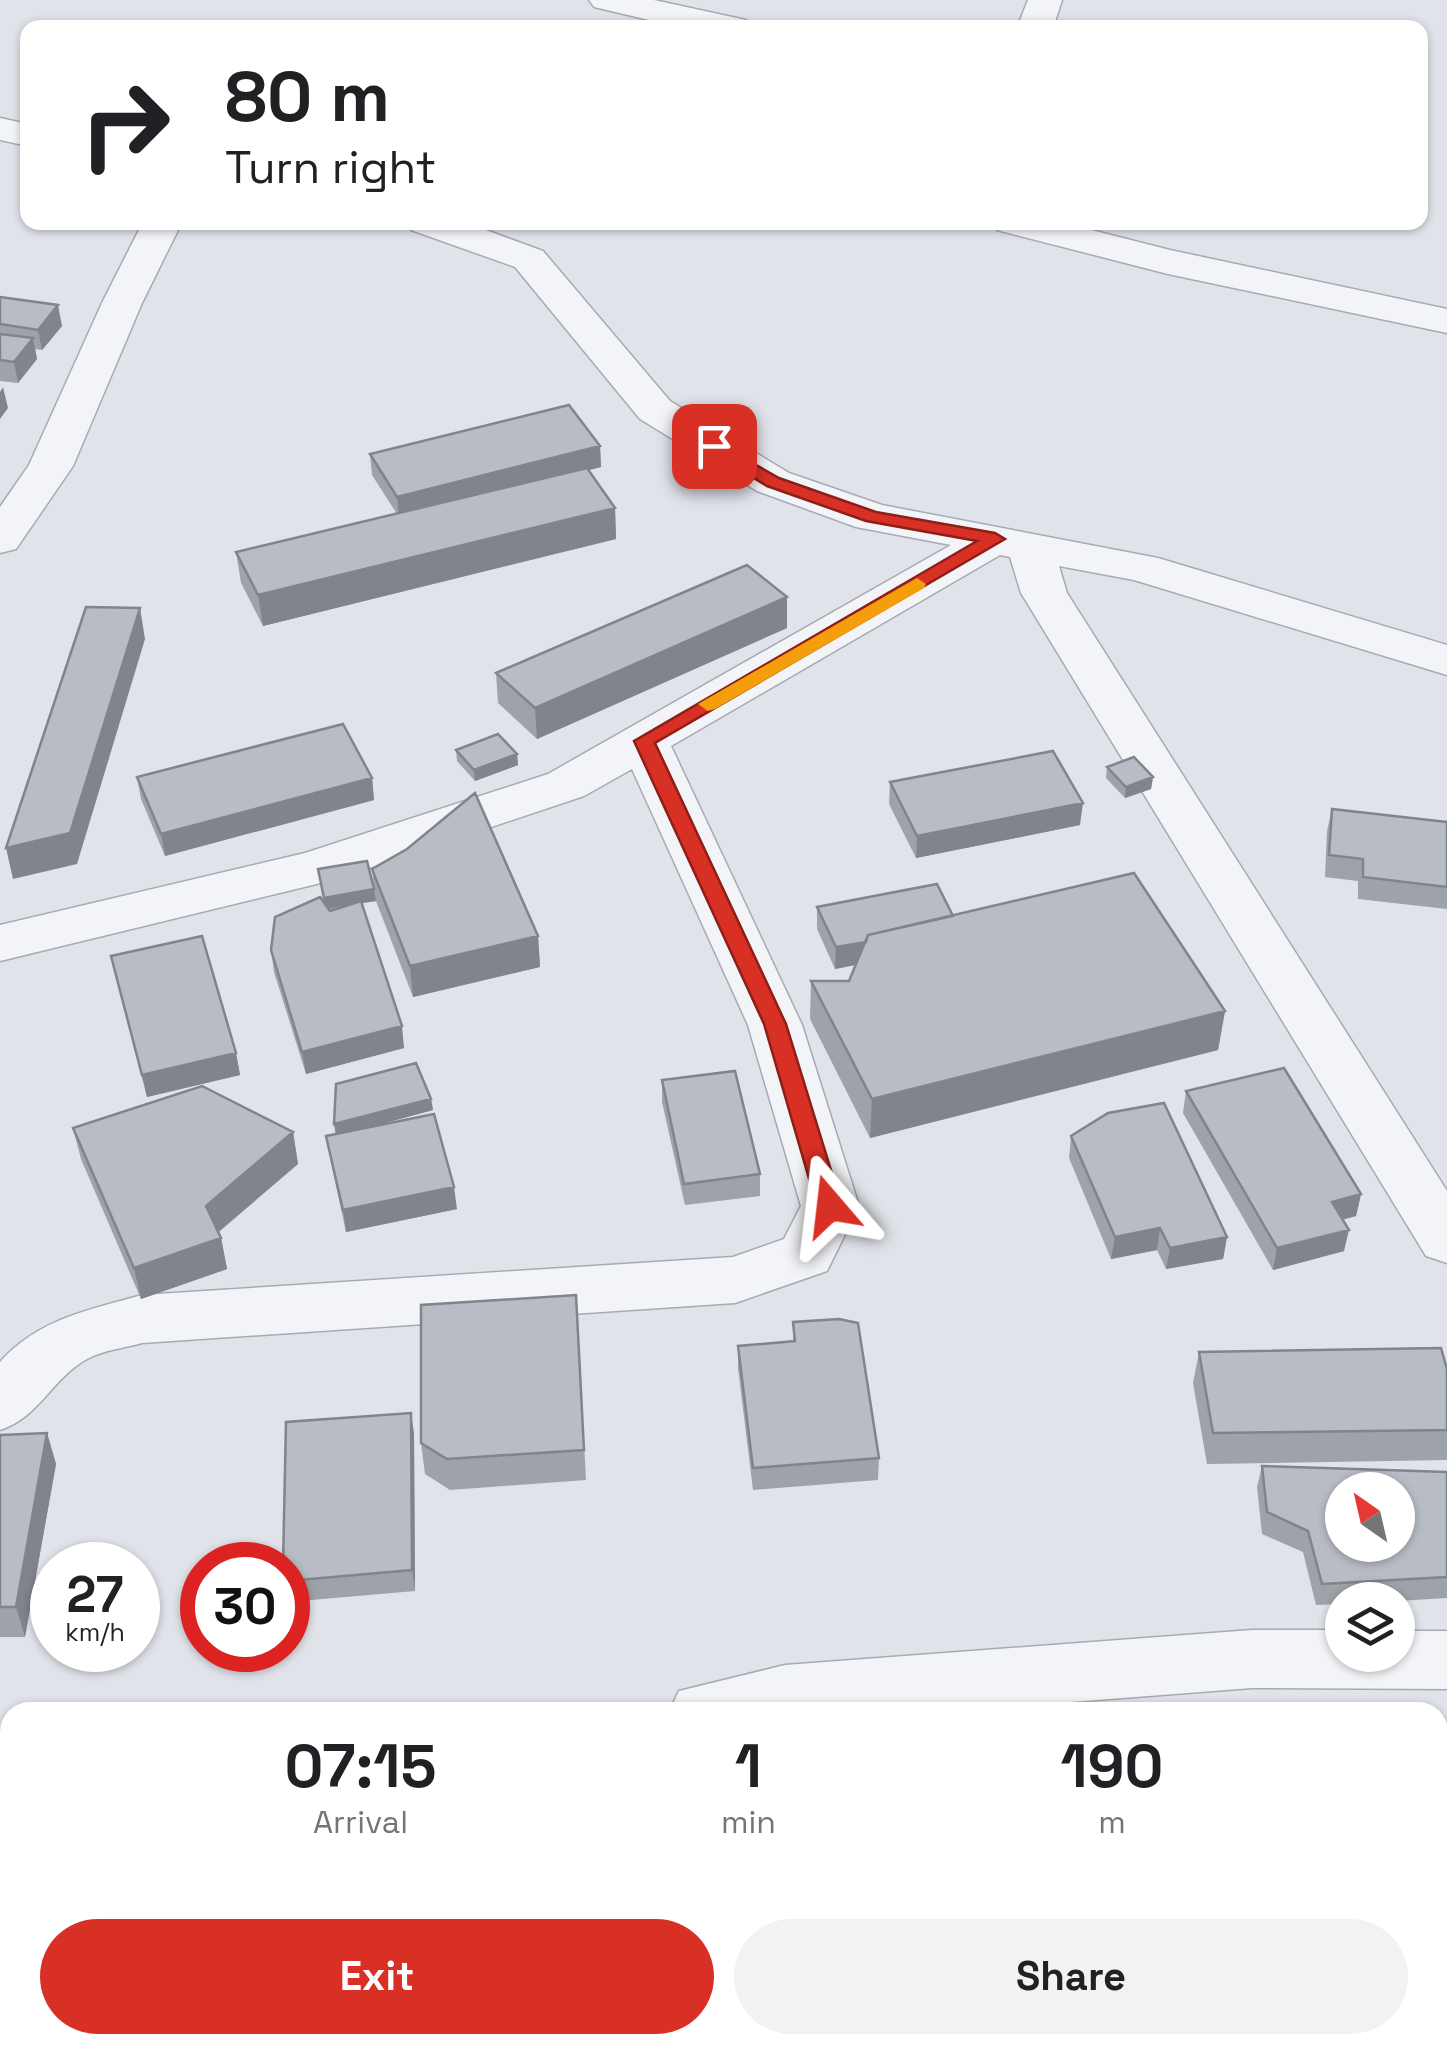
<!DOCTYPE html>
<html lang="en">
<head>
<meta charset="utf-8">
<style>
  :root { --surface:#fff; --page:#f2f2f2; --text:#202124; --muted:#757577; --accent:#d93025 }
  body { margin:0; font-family:"Space Grotesk",sans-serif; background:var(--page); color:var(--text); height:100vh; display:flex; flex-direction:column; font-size:38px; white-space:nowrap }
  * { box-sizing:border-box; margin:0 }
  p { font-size:32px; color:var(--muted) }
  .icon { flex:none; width:55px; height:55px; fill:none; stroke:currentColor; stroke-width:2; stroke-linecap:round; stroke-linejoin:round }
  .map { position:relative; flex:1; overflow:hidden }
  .drawer { position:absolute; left:0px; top:1702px; width:1448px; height:352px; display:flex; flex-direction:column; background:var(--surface); border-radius:30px 30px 0 0; box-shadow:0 2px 8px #0004 }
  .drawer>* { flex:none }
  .banner { position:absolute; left:20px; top:20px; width:1408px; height:210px; border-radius:20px; box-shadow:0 2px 8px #0004; background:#fff; color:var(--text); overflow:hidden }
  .needle { width:65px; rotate:326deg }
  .controls { position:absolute; left:1325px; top:1472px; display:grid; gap:20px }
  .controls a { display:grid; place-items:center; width:90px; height:90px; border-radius:50%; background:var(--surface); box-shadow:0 2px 8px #0004; font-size:50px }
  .speed { position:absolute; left:30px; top:1542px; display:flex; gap:20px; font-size:50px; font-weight:700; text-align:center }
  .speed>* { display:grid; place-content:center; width:130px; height:130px; border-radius:50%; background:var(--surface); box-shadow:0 2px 8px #0004; line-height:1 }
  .speed small { font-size:25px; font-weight:400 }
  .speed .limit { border:15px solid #d22; background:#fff; color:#111 }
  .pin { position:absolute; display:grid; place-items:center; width:85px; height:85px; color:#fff; margin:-42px; border-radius:20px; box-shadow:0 5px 15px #0006 }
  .me { position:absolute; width:110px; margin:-55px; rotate:343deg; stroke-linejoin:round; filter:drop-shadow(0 0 8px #0008) }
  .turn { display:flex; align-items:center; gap:35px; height:210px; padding:0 40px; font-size:45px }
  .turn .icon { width:130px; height:130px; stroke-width:2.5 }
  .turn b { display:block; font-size:70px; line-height:85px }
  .eta { display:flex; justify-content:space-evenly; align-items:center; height:170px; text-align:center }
  .eta b { font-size:60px; font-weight:800; line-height:70px }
  .button { display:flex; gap:20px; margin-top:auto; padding:20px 40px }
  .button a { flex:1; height:115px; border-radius:60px; background:var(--accent); color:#fff; font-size:40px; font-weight:800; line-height:115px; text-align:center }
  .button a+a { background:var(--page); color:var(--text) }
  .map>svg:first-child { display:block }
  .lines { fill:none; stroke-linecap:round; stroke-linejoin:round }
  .minor-casing { stroke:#a6aab3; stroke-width:3 }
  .minor { fill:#f3f4f7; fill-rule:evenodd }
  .wall { fill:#9ea2a9 }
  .shaded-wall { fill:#81848a }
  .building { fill:#b8bcc5; stroke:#81848a; stroke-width:2.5; fill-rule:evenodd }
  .route { fill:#d93025; stroke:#8d1f18; stroke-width:2.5 }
  .slow { fill:#f59e0b }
</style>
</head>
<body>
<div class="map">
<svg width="1447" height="2053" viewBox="0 0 1447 2053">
  <rect width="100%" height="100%" fill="#e0e3e9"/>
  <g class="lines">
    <defs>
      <path id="minor" d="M589 0H654L746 20 750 28H683L594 7Z
        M1028 0H1062L1053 28H1017Z
        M0 118 28 124V146L0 140Z
        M143 222H182L142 303 73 466 16 549 0 553V507L29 465 102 303Z
        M406 222H464L543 251 670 401 789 473 882 505 1158 558 1447 645V675L1134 580 1059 566 1067 593 1447 1191V1263L1426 1256 1021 593 1010 557 1000 555 671 746 802 1025 859 1206 827 1271 735 1303 142 1343C125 1348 103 1350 87 1359 51 1379 40 1417 0 1430V1362C38 1319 89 1310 142 1295L733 1257 784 1239 801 1206 748 1025 632 769 584 796 333 880 0 961V925L305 853 548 774 951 545 856 527 757 491 640 419 515 267 411 230Z
        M992 222H1060L1170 250 1447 309V333L1168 274 997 230Z
        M1252 1630H1342V1655H1398V1631H1447V1689L1252 1688 942 1712H669L679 1691 785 1665Z"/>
    </defs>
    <use href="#minor" class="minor-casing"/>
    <use href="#minor" class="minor"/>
  </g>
  <path class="wall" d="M0 297 62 326 42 350 35 349 37 359 18 383 0 381Z
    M600 446 601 467 589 470 615 508 616 539 263 626 241 583 236 552 397 514 372 475 370 454Z
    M787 597V628L537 739 498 703 496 673Z
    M456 750 517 754 518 765 475 781 457 761Z
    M1107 767 1153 777 1151 789 1125 798 1106 778Z
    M137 777 372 778 374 800 165 856 141 799Z
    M890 782 1080 825 916 858 889 804Z
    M1332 809 1447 822V909L1358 899V881L1325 877 1327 831Z
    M318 869 374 889 372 869 538 936 540 967 413 997 376 901 361 903 404 1048 306 1074 274 972 271 950 324 902Z
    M817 907 953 916 1225 1011 1218 1050 870 1138 810 1019 811 981H849L855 965 835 969 817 929Z
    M111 956 236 1053 240 1075 147 1097Z
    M662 1080 760 1174V1196L685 1205 662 1102Z
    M1186 1091 1361 1194 1356 1216 1343 1219 1344 1251 1273 1270 1183 1113Z
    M431 1099 433 1110 371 1127 457 1209 346 1232 330 1158 326 1136 336 1134Z
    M73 1128 293 1132 298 1164 219 1232 221 1238 227 1269 141 1299 81 1159Z
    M1071 1136 1227 1237 1223 1259 1166 1269 1157 1250 1111 1259 1069 1158Z
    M576 1295 586 1480 450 1490 425 1474 421 1443Z
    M793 1322 879 1458 878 1480 753 1490 738 1368V1346L793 1341Z
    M1199 1352 1447 1369V1460L1207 1464 1193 1383Z
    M411 1413 414 1434 415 1591 288 1602V1565Z
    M47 1433 56 1464 25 1637H0V1435Z
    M1262 1466 1447 1472V1598L1398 1601 1342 1600V1604L1316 1605 1303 1552 1262 1534 1257 1487Z
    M10 1816V2003L1 2004 0 1817Z
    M292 2045H463V2051L443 2053H294Z
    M771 2045H862L861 2053H771Z
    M1337 2045H1410L1413 2053H1341Z"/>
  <path class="shaded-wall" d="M58 305 62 326 42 350 38 330Z
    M33 338 37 359 18 383 14 362Z
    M3 387 8 408 0 419V392Z
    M600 446 601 467 399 518 397 497Z
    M615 508 616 539 263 626 258 595Z
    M787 597V628L537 739 535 708Z
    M140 608 145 639 77 864 13 879 6 848Z
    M517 754 518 765 475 781 474 770Z
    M1153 777 1151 789 1125 798 1126 787Z
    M372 778 374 800 165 856 161 834Z
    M1083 803 1080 825 916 858 917 836Z
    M374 889 376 901 325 909 324 898Z
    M957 923 955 945 835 969 836 947Z
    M538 936 540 967 413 997 410 966Z
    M1225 1011 1218 1050 870 1138 872 1099Z
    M402 1026 404 1048 306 1074 302 1052Z
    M236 1053 240 1075 147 1097 142 1075Z
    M431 1099 433 1110 336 1136 334 1124Z
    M293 1132 298 1164 212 1237 206 1206Z
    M454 1187 457 1209 346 1232 343 1210Z
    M1361 1194 1356 1216 1327 1224 1332 1202Z
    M1160 1228 1157 1250 1111 1259 1115 1237Z
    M1349 1230 1344 1251 1273 1270 1277 1248Z
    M1227 1237 1223 1259 1166 1269 1170 1248Z
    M221 1238 227 1269 141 1299 134 1268Z
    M411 1413 414 1434 415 1591 412 1570Z
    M47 1433 56 1464 25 1637 16 1607Z"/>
  <path class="building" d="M0 297 58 305 38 330 0 324Z
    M0 334 33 338 14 362 0 360Z
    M569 405 600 446 397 497 370 454Z
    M587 468 615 508 258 595 236 552Z
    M747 565 787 597 535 708 496 673Z
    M86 607 140 608 70 833 6 848Z
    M343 724 372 778 161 834 137 777Z
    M498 734 517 754 474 770 456 750Z
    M1053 751 1083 803 917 836 890 782Z
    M1134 757 1153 777 1126 787 1107 767Z
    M475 793 538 936 410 966 372 869 407 849Z
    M1332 809 1447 822V887L1363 877V859L1329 855Z
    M367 861 374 889 324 898 318 869Z
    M1134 873 1225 1011 872 1099 811 981H849L868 935Z
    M937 884 953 916 868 935 866 942 836 947 817 907Z
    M320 897 330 911 361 901 402 1026 302 1052 271 950 275 917Z
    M202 936 236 1053 142 1075 111 956Z
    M416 1063 431 1099 334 1124 336 1084Z
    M1284 1068 1361 1194 1332 1202 1349 1230 1277 1248 1186 1091Z
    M735 1071 760 1174 684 1184 662 1080Z
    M202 1086 293 1132 206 1206 221 1238 134 1268 73 1128Z
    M1164 1103 1227 1237 1170 1248 1160 1228 1115 1237 1071 1136 1108 1113Z
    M434 1114 454 1187 343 1210 326 1136Z
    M576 1295 584 1450 447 1459 421 1443V1305Z
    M839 1319 858 1323 879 1458 753 1468 738 1346 795 1341 793 1322Z
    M1441 1348 1447 1369V1430L1213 1433 1199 1352Z
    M411 1413 412 1570 288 1581V1565H283L286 1422Z
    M47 1433 16 1607H0V1435Z
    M1262 1466 1447 1472V1577L1322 1584 1308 1531 1267 1512ZM1342 1490H1398V1545H1342Z
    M10 1816V1982L0 1984V1817Z
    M1345 2045H1410L1413 2053H1349Z"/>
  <path class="route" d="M714 441 779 478 876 512 995 533 1005 539 655 743 786 1024 842 1206 838 1212H821L817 1206 764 1024 634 741 977 541 866 521 767 486 708 450V442Z"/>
  <path class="slow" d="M917 578 926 584 924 588 715 709 708 711 698 704Z"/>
</svg>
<div class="controls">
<a><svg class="needle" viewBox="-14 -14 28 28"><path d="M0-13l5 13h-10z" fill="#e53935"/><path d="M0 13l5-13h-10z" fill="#757577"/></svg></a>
<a><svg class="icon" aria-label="layers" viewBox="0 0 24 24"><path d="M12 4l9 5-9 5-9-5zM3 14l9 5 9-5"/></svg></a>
</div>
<div class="speed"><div>27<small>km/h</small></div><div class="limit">30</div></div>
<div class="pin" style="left:714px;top:446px;background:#d93025"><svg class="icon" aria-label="arrive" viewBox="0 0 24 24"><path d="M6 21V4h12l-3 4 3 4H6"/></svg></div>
<svg class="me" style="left:830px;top:1206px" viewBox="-20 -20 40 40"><path d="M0-17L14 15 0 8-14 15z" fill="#d93025" stroke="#fff" stroke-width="4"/></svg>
<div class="banner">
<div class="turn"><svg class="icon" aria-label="right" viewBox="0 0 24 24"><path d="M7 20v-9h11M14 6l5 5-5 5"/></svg><div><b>80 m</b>Turn right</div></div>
</div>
<section class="drawer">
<div class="eta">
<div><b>07:15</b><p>Arrival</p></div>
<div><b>1</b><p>min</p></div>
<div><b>190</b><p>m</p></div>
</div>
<div class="button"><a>Exit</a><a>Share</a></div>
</section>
</div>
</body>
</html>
